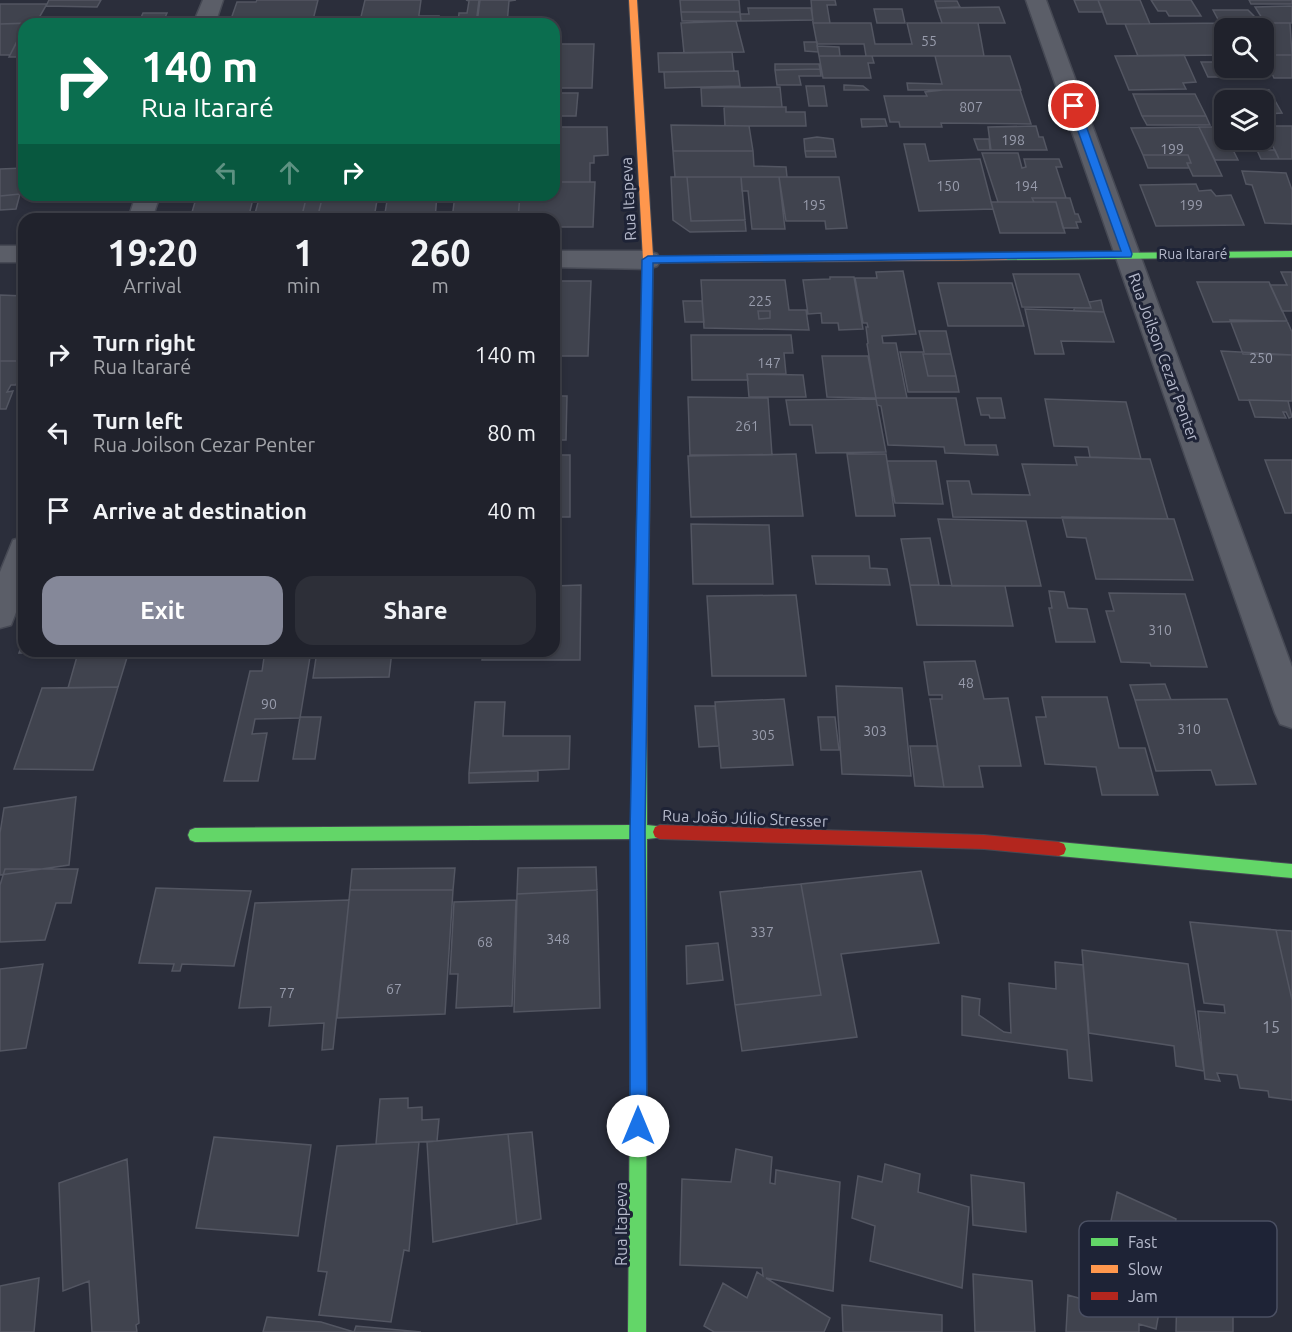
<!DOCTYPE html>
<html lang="en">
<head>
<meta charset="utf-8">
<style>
  :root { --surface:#20222c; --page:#2d2f38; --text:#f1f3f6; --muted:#a2a4a9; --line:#3d3f48; --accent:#858899 }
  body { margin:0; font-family:Ubuntu,sans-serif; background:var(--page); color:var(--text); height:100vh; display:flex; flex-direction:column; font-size:22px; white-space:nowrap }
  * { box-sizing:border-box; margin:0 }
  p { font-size:20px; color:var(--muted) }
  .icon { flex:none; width:33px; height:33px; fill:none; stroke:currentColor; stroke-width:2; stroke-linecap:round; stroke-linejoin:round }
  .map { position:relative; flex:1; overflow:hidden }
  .panel { position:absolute; left:18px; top:213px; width:542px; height:444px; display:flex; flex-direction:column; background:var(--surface); border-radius:18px; box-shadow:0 3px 9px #0003,0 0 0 2px var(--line) }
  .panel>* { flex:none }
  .guide { position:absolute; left:18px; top:18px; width:542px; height:183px; border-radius:18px; box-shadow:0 3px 9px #0003,0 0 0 2px var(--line); background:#0b6e4f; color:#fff; overflow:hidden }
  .buttons { position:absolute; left:1214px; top:18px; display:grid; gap:12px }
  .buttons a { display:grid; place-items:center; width:60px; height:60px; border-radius:12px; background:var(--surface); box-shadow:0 3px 9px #0003,0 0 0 2px var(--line); font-size:30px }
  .pin { position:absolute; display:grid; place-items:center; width:51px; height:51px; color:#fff; margin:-26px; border:3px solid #fff; border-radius:50%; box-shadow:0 2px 6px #0007 }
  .me { position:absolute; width:66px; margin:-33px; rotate:0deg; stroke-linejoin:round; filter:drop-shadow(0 0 4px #0008) }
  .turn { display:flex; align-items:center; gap:21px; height:126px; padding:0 24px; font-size:27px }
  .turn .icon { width:78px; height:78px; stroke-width:2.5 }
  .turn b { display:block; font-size:42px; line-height:51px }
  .lanes { display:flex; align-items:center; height:57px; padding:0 24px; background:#0003; justify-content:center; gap:30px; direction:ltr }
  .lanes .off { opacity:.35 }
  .eta { display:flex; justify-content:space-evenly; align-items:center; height:102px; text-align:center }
  .eta b { font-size:36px; font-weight:700; line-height:42px }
  .primary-button { display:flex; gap:12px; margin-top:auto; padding:12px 24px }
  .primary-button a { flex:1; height:69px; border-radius:18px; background:var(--accent); color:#fff; font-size:24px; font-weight:700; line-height:69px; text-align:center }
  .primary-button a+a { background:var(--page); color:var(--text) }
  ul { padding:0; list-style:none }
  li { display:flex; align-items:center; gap:18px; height:78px; padding:0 24px }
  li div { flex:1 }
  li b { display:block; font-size:22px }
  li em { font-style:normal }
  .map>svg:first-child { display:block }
  .building { fill:#40434e; stroke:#535662; stroke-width:1.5 }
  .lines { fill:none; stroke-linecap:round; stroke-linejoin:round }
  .street-casing { stroke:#464954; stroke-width:3 }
  .fast-casing { stroke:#464954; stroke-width:2 }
  .slow-casing { stroke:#464954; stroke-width:2 }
  .jam-casing { stroke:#464954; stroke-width:2 }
  .street { fill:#5b5e68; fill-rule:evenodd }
  .fast { fill:#63d668; fill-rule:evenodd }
  .slow { fill:#ff974d; fill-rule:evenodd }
  .jam { fill:#b3261e; fill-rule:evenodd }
  .route { fill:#1a73e8; stroke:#114b97; stroke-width:1.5 }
  .labels { text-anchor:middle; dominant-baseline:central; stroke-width:6; stroke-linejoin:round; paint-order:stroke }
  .number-label { font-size:14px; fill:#989cac }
  .far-street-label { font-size:14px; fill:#b5b9cb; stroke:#1e2336 }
  .street-label { font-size:16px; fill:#b5b9cb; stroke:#1e2336 }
  .near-number-label { font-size:16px; fill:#989cac }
  .key { fill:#1e2336; stroke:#4b5063; stroke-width:1.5 }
  .key-label { font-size:16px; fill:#b5b9cb }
</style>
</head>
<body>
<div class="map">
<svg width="1292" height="1332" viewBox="0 0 1292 1332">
  <rect width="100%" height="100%" fill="#2b2e3b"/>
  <path class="building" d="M49 0H101L97 7 46 6Z
    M257 0H318L313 20 231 19 237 2H256Z
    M365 0H421L418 22 360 21Z
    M479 0H516L509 1 507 24H476Z
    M480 0 477 23H458L459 13H467L469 1 466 0Z
    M680 0H739L740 12H681Z
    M811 0H835L836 5H827L830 23H813Z
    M1074 0H1098L1103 12H1079Z
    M1098 0H1140L1150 24H1107Z
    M1151 0H1191L1201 16H1169L1166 11H1158Z
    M1249 0H1292V4H1251Z
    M935 1H957L960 7 937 8Z
    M0 4H47L36 23 0 24Z
    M1292 6V23H1265L1255 7Z
    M999 7 1005 23H942L937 8Z
    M748 8H811L813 20 741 21 740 14H749Z
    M874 9H902L905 23H877Z
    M1213 10H1248L1258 20H1253L1254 23H1220Z
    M681 12H740L741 21H682Z
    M143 13H167L163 22H139Z
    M419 16H439L438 22H418Z
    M736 21 744 52 684 53 681 23Z
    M247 22H315L314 24H246Z
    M26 23 10 55H0V24Z
    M813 23H871L875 44H912L907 23H978L984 56H866L864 44H817Z
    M1228 23 1230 28H1224V55L1138 56 1125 24Z
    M1258 23H1290L1292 55H1275L1263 33V28Z
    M17 42H24V57H9Z
    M804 42H817L818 52 805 51Z
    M554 44H594L592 88H554Z
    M817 46 839 47 840 56H819Z
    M732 52 734 71 659 72 658 53Z
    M1184 55 1196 82 1183 83 1186 89 1129 90 1115 56Z
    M1263 55H1292V78H1274Z
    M819 56H872L874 63H868L871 78H823Z
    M935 56H1010L1021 90H908L907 83 942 84Z
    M1201 62H1224V68H1241L1246 77H1208Z
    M775 64H819L820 69 775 70Z
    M820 69 821 76H799L801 85H777L775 70Z
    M738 71 740 86 665 88 664 72Z
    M844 85 863 86 868 90H844Z
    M806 86H824L827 106H809Z
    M780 87 782 107 702 106 701 88Z
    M1244 89 1269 90 1282 113 1263 114V100H1234L1229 90Z
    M943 90H1020L1031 124 941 123 942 127H900L899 122H890L884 96H927L925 92Z
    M554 93H578L576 116H554Z
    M1133 94H1195L1206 116H1142Z
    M724 107H786V112H805L806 126H725Z
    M1142 116H1206L1210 125H1147Z
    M861 119H885L887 126 862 127Z
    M671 125 749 126 753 151H673Z
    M1036 126 1039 137H1043L1047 150H991L988 127Z
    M1263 126H1292V159H1279Z
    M554 127H607L608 155 594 156V163H590V182H554Z
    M1199 127H1221L1224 140H1228L1238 160H1215Z
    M1199 127 1222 176H1193L1187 163H1191L1188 155H1143L1131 128Z
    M817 137 833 139 835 151H805L804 139Z
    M974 139H989L990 150H978Z
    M904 144H925L929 161 980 159 993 209 919 211Z
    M1257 150H1275L1279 159H1261Z
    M673 151H753L754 166 786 167 787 177H675Z
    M805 151H835L836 157H806Z
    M982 153H1018L1022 168 1026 167 1024 159H1059L1062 167H1056L1066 198H1032L1034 202H998Z
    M1143 155H1188L1191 163H1187L1189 168H1148Z
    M24 168V182L20 194 0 196V169Z
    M1242 171 1286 173 1292 190V224L1265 223 1252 185 1246 184Z
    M671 177H687L691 221 745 220 746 231 690 232 673 220Z
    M687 177H741L745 220 691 221Z
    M741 177H779L785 229H752L748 191H742Z
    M779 177H839L847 228 826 229 825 221H786Z
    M554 182H595L593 227H554V219H518L520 195H554Z
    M1196 184 1199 191 1211 190 1216 196 1231 195 1244 225 1156 226 1140 185Z
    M20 194 16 209 0 210V196Z
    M197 195H254L248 219H190Z
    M260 195H307L301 219 254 217Z
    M307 195H323L317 219H301Z
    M323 195H378L375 212H360L359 219H317Z
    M388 195H437L435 219H384Z
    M455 195H520L518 219H452Z
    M1032 198H1070L1075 214H1078L1081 222H1076L1078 228H1063L1056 202H1034Z
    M991 202H1056L1065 233H1000Z
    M903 271 916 334 882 336 883 343H896L907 398H876L867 344 868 343 866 327H868L867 323H863L855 278H877L876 272Z
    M1281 272H1292V311H1282L1270 285H1287Z
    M1013 274H1079L1091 308 1022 307Z
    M830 277H854L863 329 839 330 838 323H822L821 313 808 314 803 280 830 279Z
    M701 280H785L789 310H806L809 330 704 328Z
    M554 281H591L588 356H554Z
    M1197 282H1269L1287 321 1213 322Z
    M938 283H1012L1024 326H948Z
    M0 295 24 296V361H0Z
    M1101 300 1104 312 1074 311V308H1091L1089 302Z
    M683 301H702L704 322H685Z
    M1025 309 1104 312 1114 342 1061 341 1064 354H1035Z
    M758 311H770V318L759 319Z
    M1230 320 1287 321 1292 332V355L1243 354Z
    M919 331H946L951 354H923L928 376H956L959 392H908L900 352H924Z
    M691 335H791L793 353H784L786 374H747L748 380H692Z
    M1221 351 1292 355V401L1239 400Z
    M923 354H951L956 376H928Z
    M822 356H868L876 398 827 397Z
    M0 361H24L16 385H11L7 392 13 391 6 409H0Z
    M747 374 803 375 806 397H749Z
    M554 396H567L566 440H554Z
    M688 397 768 398 772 455H690Z
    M876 398H956L965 445H996L998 455 945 453 944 447 888 445 881 406 877 405Z
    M977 398H1001L1005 418H990L989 415H981Z
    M876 399 886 452 816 453 812 425H790L786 400Z
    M1045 399 1126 402 1141 459 1090 457 1088 447 1054 446Z
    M1249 400 1288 401 1292 417 1289 418 1286 412H1283L1286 418 1255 417Z
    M796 454 803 516 691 517 688 456Z
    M847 454H886L895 516H856Z
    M554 455H570V517H554Z
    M1075 457 1150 459 1168 519 953 517 947 481H969L972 494 1030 495 1022 464 1077 465Z
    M1265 460H1292V513H1285Z
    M887 461H936L943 504 895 503Z
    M1062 517 1174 519 1193 580 1096 579 1086 538 1067 537Z
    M554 518H561L559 585 554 586Z
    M938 519 1026 521 1041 586H952Z
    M691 524 769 525 773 584H693Z
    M930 538 939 585H910L901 539Z
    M812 556H869L870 568 887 569 890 585 816 584Z
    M581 585 580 660H482L483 651H554V586Z
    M910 585 1005 586 1013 626 917 625Z
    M1049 591 1064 592 1068 608 1087 609 1095 642H1056L1049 608H1052Z
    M1109 593 1185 594 1207 667 1151 666 1150 663 1121 662 1106 611H1114Z
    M796 595 806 676H712L707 596Z
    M24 638V651H129L118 687 68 688 78 653H19Z
    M265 651H311L300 718 255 719 252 734 267 733 258 781H224L250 671H262Z
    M317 651H392L389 677 313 678Z
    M975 661 984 699 1008 698 1021 766H979L983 787H944L930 699H942V695H929L924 662Z
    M1165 684 1171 700H1135L1130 685Z
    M836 686 902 688 911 776 842 774Z
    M118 687 93 770 14 769 42 688Z
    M1042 697H1107L1119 748H1145L1158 795H1102L1096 767 1045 764 1036 717H1046Z
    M784 699 793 765 721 768 715 702Z
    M1227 699 1256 784 1216 785 1211 770 1156 771 1135 700Z
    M475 702H505L503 736H570L569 769 469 773Z
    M695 706H715L719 746 699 747Z
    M300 717H321L315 759H293Z
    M818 717H835L839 750H821Z
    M910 746H937L944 787 915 786Z
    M538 771V781L469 783V773Z
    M76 797 69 865 0 875V833L4 808Z
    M596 867 597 890 517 894 518 868Z
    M455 868 453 890H350L352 869Z
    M5 869H78L71 903H56L45 940 0 942V885Z
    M921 871 939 943 841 954 857 1037 742 1051 735 1005 821 995 801 884Z
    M801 884 821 995 735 1005 720 892Z
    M156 888 251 891 234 966 182 964 180 971H172L174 964 139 963Z
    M350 890H453L445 1014 337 1018Z
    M597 890 600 1008 514 1012 517 894Z
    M349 900 333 1049 322 1050 324 1023 269 1026 271 1007 239 1008 255 903Z
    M516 900 512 1006 456 1008 458 974H450L454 902Z
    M1190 922 1276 930 1292 1000V1100L1269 1097 1268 1091 1240 1088 1237 1075 1217 1073 1220 1081 1205 1079 1198 1011 1225 1013 1224 1005 1204 1003Z
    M1276 930 1292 931V1000Z
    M718 943 723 980 687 984 686 946Z
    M1082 950 1188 964 1204 1071 1176 1066 1174 1046 1089 1033Z
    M1055 962 1083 965 1092 1081 1069 1078 1067 1050 962 1035V996L980 999 979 1015 1004 1032 1011 1033 1009 983 1056 989Z
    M43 964 26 1048 0 1051V969Z
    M408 1098V1108L422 1107V1120L439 1119 437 1141 376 1144 380 1099Z
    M532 1132 541 1219 517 1224 508 1134Z
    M508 1134 517 1224 433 1242 427 1142Z
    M214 1137 311 1145 298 1236 196 1228Z
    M419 1142 409 1251 404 1250 391 1322 319 1315 327 1272 318 1271 337 1146Z
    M736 1149 772 1157 770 1183 775 1184 776 1170 840 1182 833 1291 766 1278 830 1318 824 1332H714L704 1326 723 1283 747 1298 757 1272 763 1276 762 1268 680 1265 682 1179 731 1182Z
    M127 1159 139 1323 136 1325 137 1332H92L89 1281 63 1291 59 1183Z
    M885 1164 920 1174 918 1192 969 1207 962 1288 870 1261 875 1226 852 1218 858 1176 882 1182Z
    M971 1175 1024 1183 1026 1232 973 1225Z
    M1117 1192 1176 1219 1156 1329 1139 1324V1332H1066L1068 1295 1089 1301 1094 1274 1099 1278Z
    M1178 1248 1233 1264V1332H1176Z
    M973 1274 1032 1281 1035 1332H975Z
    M39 1278 34 1332H0V1286Z
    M842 1305 942 1315V1332H843Z
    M267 1317 321 1322 354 1332 356 1326 421 1332H263Z"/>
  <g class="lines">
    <defs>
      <path id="street" d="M203 0H223L215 24H193Z
        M1026 0H1046L1292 667V728L1280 724 1275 713Z
        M136 195H160L152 219H128Z
        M0 246H24V262H0Z
        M554 251H648L657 254 661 260 657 266 648 269 554 267Z
        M24 537V592L11 625 0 628V572L13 540Z"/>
      <path id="fast" d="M1292 251V257L1006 260 1001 257 1006 254Z
        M640 705 645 707 647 711V825L665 827 667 832 665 837 647 839 646 1332H628L632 839 195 842 190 840 188 835 190 830 195 828 632 825 633 711 635 707Z
        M1059 842 1292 864V878L1059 856 1054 854 1052 849 1054 844Z"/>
      <path id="slow" d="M629 0H637L653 256 1006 254 1011 257 1006 260 653 263 650 464 644 469 638 464 643 260Z"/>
      <path id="jam" d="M644 459 650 464 647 711 645 715 640 717 635 715 633 711 638 464Z
        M660 825 984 835 1059 842 1064 844 1066 849 1064 854 1059 856 984 849 660 839 655 837 653 832 655 827Z"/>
    </defs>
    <use href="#street" class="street-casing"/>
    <use href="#fast" class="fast-casing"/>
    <use href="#slow" class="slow-casing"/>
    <use href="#jam" class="jam-casing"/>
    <use href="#street" class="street"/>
    <use href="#fast" class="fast"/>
    <use href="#slow" class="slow"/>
    <use href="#jam" class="jam"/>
  </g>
  <path class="route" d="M1074 103 1079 106 1132 254 1131 257 653 263 645 831 647 1126 644 1132 638 1135 632 1132 630 1126V831L642 260 648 256 1121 251 1069 106Z"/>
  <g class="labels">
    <g class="number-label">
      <text x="929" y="41">55</text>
      <text x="971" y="107">807</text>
      <text x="1013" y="140">198</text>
      <text x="1172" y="149">199</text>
      <text x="948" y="186">150</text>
      <text x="1026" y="186">194</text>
      <text x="814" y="205">195</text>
      <text x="1191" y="205">199</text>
      <text x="760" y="301">225</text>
      <text x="1261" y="358">250</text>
      <text x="769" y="363">147</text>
      <text x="747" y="426">261</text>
      <text x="1160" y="630">310</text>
      <text x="966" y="683">48</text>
      <text x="269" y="704">90</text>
      <text x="1189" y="729">310</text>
      <text x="875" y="731">303</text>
      <text x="763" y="735">305</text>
      <text x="762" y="932">337</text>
      <text x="558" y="939">348</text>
      <text x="485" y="942">68</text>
      <text x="394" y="989">67</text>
      <text x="287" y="993">77</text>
    </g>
    <g class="far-street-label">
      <text x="1193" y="254">Rua Itararé</text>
    </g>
    <g class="street-label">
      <text transform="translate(628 199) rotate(-93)">Rua Itapeva</text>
      <text transform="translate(1164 357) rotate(70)">Rua Joilson Cezar Penter</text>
      <text transform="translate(745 818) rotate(2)">Rua João Júlio Stresser</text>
      <text transform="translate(621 1224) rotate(-90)">Rua Itapeva</text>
    </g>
    <g class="near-number-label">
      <text x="1271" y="1027">15</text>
    </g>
  </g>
  <rect x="1079" y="1221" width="198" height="96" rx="9" class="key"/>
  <rect x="1091" y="1238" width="27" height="8" fill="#63d668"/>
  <rect x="1091" y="1265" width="27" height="8" fill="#ff974d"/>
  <rect x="1091" y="1292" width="27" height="8" fill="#b3261e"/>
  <g class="key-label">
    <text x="1128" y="1248">Fast</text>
    <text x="1128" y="1275">Slow</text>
    <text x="1128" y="1302">Jam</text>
  </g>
</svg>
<div class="buttons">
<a><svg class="icon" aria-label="search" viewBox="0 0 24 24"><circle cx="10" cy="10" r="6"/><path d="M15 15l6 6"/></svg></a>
<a><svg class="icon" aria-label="layers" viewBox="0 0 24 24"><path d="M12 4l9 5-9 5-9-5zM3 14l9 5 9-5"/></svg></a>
</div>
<div class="pin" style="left:1074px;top:106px;background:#d93025"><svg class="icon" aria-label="arrive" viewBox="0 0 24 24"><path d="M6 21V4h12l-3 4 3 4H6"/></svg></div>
<svg class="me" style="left:638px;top:1126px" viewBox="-20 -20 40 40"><circle r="19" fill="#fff"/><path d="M0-13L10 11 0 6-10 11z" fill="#1a73e8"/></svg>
<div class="guide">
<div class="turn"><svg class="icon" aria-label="right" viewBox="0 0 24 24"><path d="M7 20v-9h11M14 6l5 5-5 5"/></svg><div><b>140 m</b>Rua Itararé</div></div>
<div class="lanes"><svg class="icon off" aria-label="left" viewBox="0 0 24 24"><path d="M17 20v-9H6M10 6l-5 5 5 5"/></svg><svg class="icon off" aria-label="ahead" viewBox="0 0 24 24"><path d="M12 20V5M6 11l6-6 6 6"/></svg><svg class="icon" aria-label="right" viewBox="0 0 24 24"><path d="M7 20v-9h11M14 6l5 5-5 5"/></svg></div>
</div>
<section class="panel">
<div class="eta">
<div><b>19:20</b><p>Arrival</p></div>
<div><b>1</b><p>min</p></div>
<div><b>260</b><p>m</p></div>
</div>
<ul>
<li><svg class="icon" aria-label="right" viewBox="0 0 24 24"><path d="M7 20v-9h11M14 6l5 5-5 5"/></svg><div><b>Turn right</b><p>Rua Itararé</p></div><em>140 m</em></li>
<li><svg class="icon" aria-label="left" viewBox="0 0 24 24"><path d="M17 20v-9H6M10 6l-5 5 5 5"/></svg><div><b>Turn left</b><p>Rua Joilson Cezar Penter</p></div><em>80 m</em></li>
<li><svg class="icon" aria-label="arrive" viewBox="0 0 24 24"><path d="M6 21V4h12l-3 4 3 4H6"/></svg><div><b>Arrive at destination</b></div><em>40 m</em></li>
</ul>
<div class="primary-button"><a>Exit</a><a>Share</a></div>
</section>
</div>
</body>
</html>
